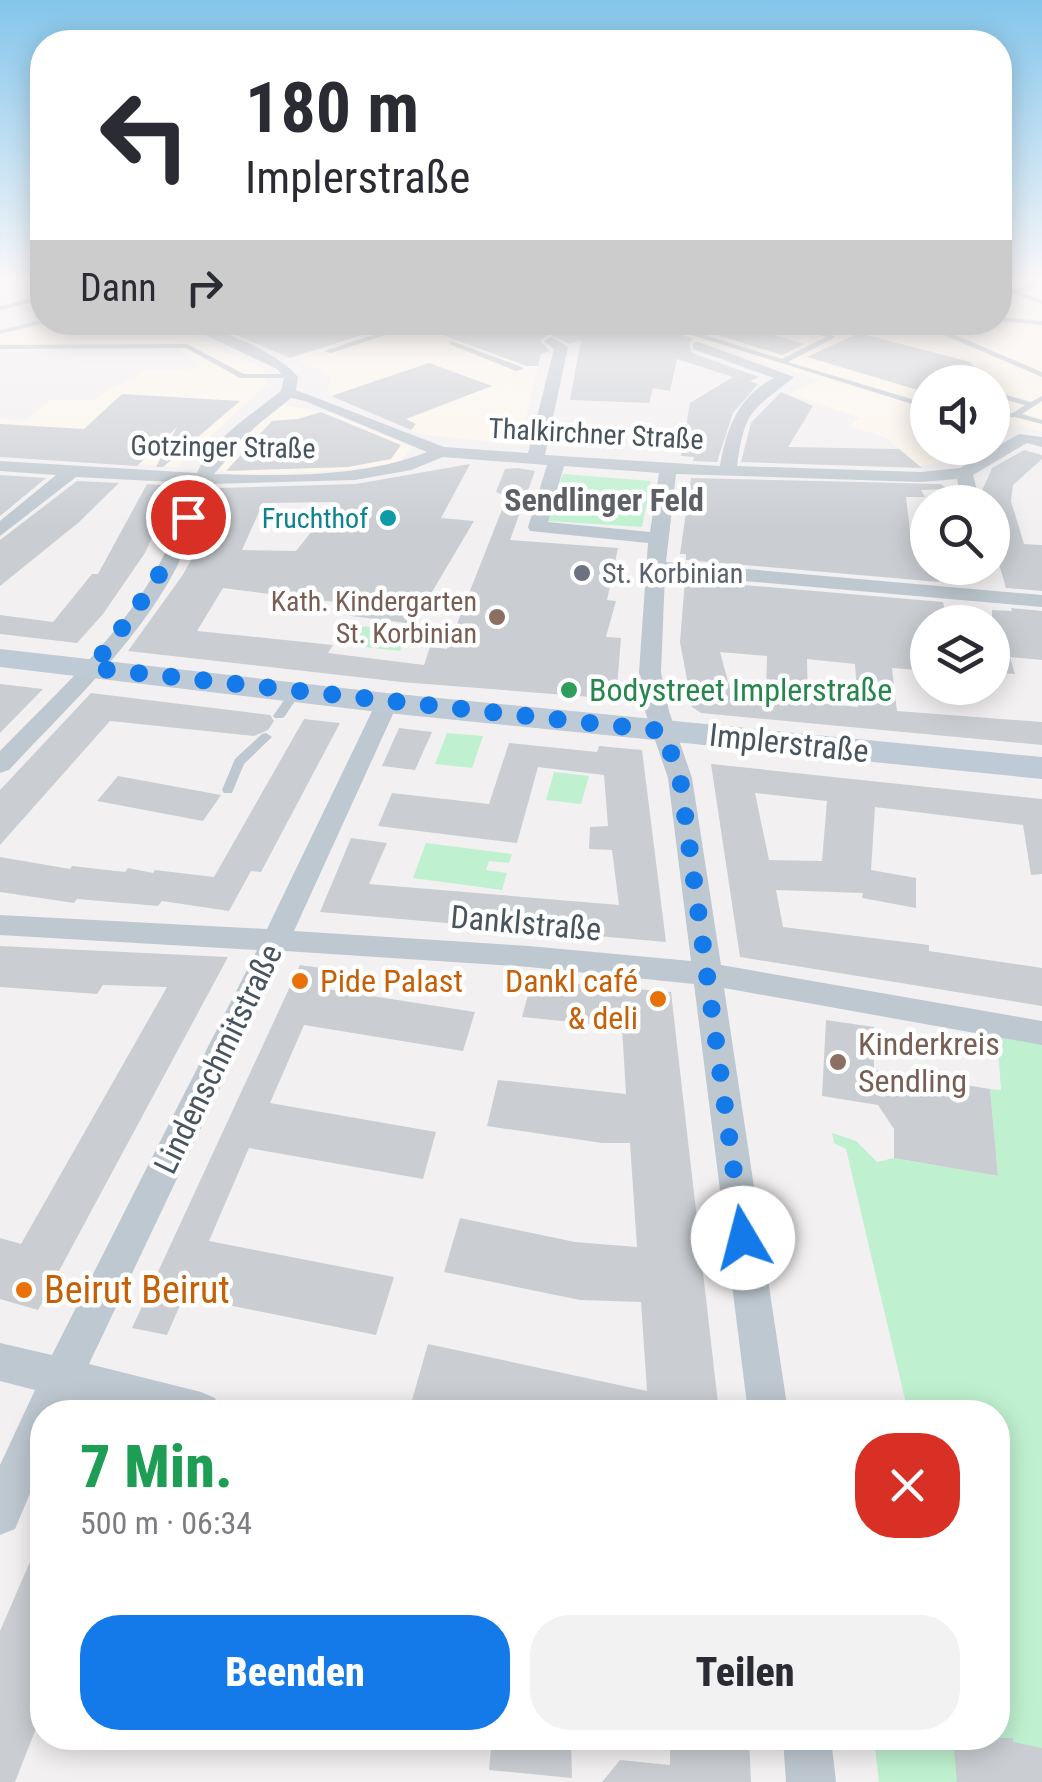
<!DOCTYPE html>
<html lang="de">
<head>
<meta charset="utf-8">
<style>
  :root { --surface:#fff; --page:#f2f2f3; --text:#2b2b33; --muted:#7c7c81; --accent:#157ae9 }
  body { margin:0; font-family:"Roboto Condensed",sans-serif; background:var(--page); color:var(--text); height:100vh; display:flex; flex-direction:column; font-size:38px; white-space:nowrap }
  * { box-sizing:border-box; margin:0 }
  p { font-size:32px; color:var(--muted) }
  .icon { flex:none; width:55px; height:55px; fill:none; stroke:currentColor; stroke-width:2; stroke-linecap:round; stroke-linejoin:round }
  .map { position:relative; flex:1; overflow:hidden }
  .details { position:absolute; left:30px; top:1400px; width:980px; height:350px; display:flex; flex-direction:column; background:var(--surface); border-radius:40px; box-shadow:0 5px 25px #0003 }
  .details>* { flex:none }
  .top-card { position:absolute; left:30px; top:30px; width:982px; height:305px; border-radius:40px; box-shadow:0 5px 25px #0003; background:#fff; color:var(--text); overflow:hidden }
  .tools { position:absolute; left:910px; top:365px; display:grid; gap:20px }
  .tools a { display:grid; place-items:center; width:100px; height:100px; border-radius:50%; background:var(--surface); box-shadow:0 5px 25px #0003; font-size:50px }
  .pin { position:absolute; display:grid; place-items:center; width:85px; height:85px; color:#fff; margin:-42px; border:5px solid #fff; border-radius:50%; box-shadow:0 2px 10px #0007 }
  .me { position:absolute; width:110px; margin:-55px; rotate:352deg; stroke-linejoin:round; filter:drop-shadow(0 0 8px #0008) }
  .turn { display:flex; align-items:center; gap:35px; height:210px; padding:0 50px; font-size:45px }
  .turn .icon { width:130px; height:130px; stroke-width:2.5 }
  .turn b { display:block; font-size:70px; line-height:85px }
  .then { display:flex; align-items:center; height:95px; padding:0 50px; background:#0003; gap:20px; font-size:38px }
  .round { display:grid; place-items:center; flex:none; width:105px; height:105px; border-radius:40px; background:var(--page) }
  .overview { display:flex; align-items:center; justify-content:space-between; height:170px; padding:0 50px }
  h1 { font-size:60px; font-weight:800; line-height:75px; color:#1e9e55 }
  .primary-button { display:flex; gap:20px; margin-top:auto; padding:20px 50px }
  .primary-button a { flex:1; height:115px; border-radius:40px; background:var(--accent); color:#fff; font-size:40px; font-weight:800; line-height:115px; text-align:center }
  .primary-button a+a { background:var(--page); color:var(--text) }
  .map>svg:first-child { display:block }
  .commercial { fill:#fdf7eb }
  .green { fill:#bff1d0 }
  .building { fill:#caced3; fill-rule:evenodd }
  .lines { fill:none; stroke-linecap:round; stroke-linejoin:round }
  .lane { fill:#bec8d0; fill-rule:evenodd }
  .street { fill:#bec8d0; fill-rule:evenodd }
  .secondary { fill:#becad5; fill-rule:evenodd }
  .rail { stroke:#b2b6bb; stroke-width:4 }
  .route { stroke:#157ae9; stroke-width:18; stroke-dasharray:0 32.4 }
  .culture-dot { fill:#0f9aa8; stroke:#fff; stroke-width:4 }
  .worship-dot { fill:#6b7280; stroke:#fff; stroke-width:4 }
  .education-dot { fill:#8d6e63; stroke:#fff; stroke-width:4 }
  .leisure-dot { fill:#2e9e5b; stroke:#fff; stroke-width:4 }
  .food-dot { fill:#e8710a; stroke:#fff; stroke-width:4 }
  .labels { text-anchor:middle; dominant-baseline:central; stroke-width:9; stroke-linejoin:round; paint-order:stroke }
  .far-street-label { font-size:28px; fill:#48555f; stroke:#fff }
  .far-culture-label { font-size:28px; fill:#0d838f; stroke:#fff; text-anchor:end }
  .far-worship-label { font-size:28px; fill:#5b616d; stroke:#fff; text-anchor:start }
  .far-education-label { font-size:28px; fill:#785e54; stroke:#fff; text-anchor:end }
  .far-quarter-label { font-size:32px; font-weight:bold; fill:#5d6166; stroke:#fff }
  .leisure-label { font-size:32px; fill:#27864d; stroke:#fff; text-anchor:start }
  .street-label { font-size:32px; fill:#48555f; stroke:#fff }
  .food-label { font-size:32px; fill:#c56008; stroke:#fff; text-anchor:start }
  .education-label { font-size:32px; fill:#785e54; stroke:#fff; text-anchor:start }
  .near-food-label { font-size:38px; fill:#c56008; stroke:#fff; text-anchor:start }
</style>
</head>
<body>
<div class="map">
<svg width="1042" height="1782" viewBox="0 0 1042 1782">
  <rect width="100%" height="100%" fill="#f3f0f1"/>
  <path class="commercial" d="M1000 280H1042V432L1012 424 993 437 992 382H928V448H977L946 462 919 466 885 437 849 426 860 418 788 394 821 380 693 340 680 345 571 323 1000 322Z
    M54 323H161L256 365 266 372 263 375 267 384 177 467 0 455V419L25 421 50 400H94L108 389 137 378 143 370H185L203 366 170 343 0 344V335Z
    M205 323H538L531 350 541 354 520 445 420 434 331 396 327 390 332 378 319 372 321 370Z
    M279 404 330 413 411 447 399 464 329 471 234 475 215 468Z"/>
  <path class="green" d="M563 474 651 481 642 527 547 521Z
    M360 626 409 631 400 651 348 645Z
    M447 733 483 736 472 768 435 764Z
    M554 772 589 776 581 804 546 800Z
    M426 843 512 854 509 863 489 861 486 870 507 873 502 890 413 878Z
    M997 1035 1042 1044V1782H879L874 1738H998V1412H908L846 1149 834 1143 832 1133 856 1141 877 1162 894 1158 998 1176 990 1089 1001 1090Z"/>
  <path class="building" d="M206 322H390V326L290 358Z
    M428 322H565L572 329 579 322H647L693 339 689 343 692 353 759 377 750 381 758 384 733 413 717 462 693 461 694 457 681 456 690 403 733 377 677 359 670 391 653 388 649 403 570 400 581 340 570 344 549 334 540 341 550 351 541 354 538 366H526L421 327Z
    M676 322H732L804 344 782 355Z
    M859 333 970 362 987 382H928V393L807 357Z
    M429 363 492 386 406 419 416 424 411 430 331 396Z
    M781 392 813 406 788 447 899 449 922 468 741 462 751 423Z
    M122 394 240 401 163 467H156L177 427 137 466 0 457V424L84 429Z
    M321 412 401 445 391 459 348 467 226 471 272 421 298 419Z
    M1024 450 1042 455V459L1013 485 1011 501 1024 544 1042 545V591L1006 588 992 540V502H983L981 493 992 468Z
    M470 464 441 518 474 521 413 624 344 615 351 604 223 588 197 631 333 645 328 653 424 665 430 647 447 649 507 497 496 492 505 469 518 468 535 471 510 540 618 548 607 600 616 601 606 637 621 638 616 699 401 682 128 651 182 576 204 538 215 510H211L218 488 356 484ZM335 502 296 551 242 550 263 503Z
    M0 475 46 478 0 516Z
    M691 478 941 484 947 489 921 490 925 497H906L911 540 928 541V568H937L939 582 686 560V554H680Z
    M77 481 119 483 78 523 0 586V540Z
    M147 484 175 486 145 553 103 614 77 643 0 634V615L53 622 92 574H98Z
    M685 580 943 602 947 621 928 619V666L918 665 919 670 892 668 897 711 1042 722V745L701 713 692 707 680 642ZM720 652 767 656 766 695 731 692ZM807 659 855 664 858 707 808 702Z
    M1011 608 1042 611V660L1010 657 1015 674 992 672V610L1012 611Z
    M0 684 43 689 0 733Z
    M91 693 270 715 274 721 268 730 254 736 110 721 0 845V790Z
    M304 719 340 723 261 872 251 871 229 911 162 901 158 906 77 899 74 903 0 892V857L70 869 72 866 125 872 128 868 153 873 155 870 214 877Z
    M399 728 432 732 415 770 382 766Z
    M509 743 597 752 599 746 642 750 666 942 320 912 351 838 387 843 369 884 619 905 612 850 589 849 590 827 608 826 604 775 538 767 517 843 378 826 392 793 489 804Z
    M711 764 1042 799V874L1031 875 1023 825 875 807 871 870 916 878V908L862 898 863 893 776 890 783 927 929 945V951L1042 968V1006L740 957ZM755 793 827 801 822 861 769 860Z
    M118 776 221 795 203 821 97 801Z
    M0 946 228 957 38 1310 0 1299V1238L21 1244 167 987 103 985 97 994 0 987Z
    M300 965 328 969 320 988 475 1012 463 1051 304 1025 270 1103 436 1132 423 1179 249 1148 209 1241 394 1277 376 1335 184 1296 167 1335 132 1328Z
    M532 980 671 992 719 1412H433L410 1407 428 1344 647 1391 641 1302 580 1300 444 1272 460 1218 575 1242 637 1247 630 1143H602L487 1126 498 1080 626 1094 622 1027 522 1017Z
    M826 1020 874 1027V1070L990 1089 998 1176 894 1158V1129L878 1105 822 1096Z
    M42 1534V1713L15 1782H0V1631Z
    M492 1738H571L572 1778 489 1770Z
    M670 1738H749L751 1782H602L620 1760 670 1765Z
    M953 1738H1013V1742L1042 1748V1782H957Z"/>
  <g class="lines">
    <path class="lane" d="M1036 280 1042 281 1030 291 1020 292 1042 300V304L1000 289V285C1015 290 1024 290 1036 280Z
      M42 296V300L34 299 35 298Z
      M1000 317 1042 321V325L1000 321Z
      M42 320V322H47L0 334V330Z
      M413 322H425L331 353 324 351Z
      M569 322H575V323L572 325Z
      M650 322H662L782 359 826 337 777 322H789L834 336V338L788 362 928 404V409Z
      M876 322H889L917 330 938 323 936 327 1042 372V377L930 329 918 334Z
      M451 341 522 367 523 369 516 371 449 344Z
      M187 344 244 374H290L294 376 290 378H240L186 348 0 349V345Z
      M992 391 1031 402 1042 396V401L1022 414 1042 420V424L1015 417 992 418V414L1013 413 1025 405 992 396Z
      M295 689 301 692 285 716 283 718H275L273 716 291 690Z
      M266 733 272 737 244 764 232 793H224L222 790 235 759 262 734Z"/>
    <path class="street" d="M178 322C208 322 280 353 298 377L296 390 444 447 528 453 554 349 544 341 551 337 568 347 545 455 720 466C726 429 739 395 774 378L693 349V343L698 342 794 377C753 411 745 407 737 466L921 472 960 468 1019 434 1042 437V447L1027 443 973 475 980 502H962L957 479 921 482 676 474 666 562 1042 595V607L665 574 661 672 669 711 692 778 721 965 1042 1021V1045L724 988 788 1412H748L694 984 529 967 285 951 89 1364 201 1392 215 1398 221 1412H123L72 1400 66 1412H42V1465L15 1529 0 1535V1465L35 1390 0 1381V1343L52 1355 257 950 0 935V915L267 929 376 703 387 696 398 703 294 931 529 946 691 961 668 778 645 711 639 672 648 543 530 531 528 527 547 465 443 457 411 470 355 480 210 484C201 508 193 533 182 556 144 638 69 705 9 770L0 773V751C57 692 128 630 164 555 175 532 183 507 193 483L76 477 0 536V521L56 475 0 471V461L197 473C211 440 253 413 281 391L284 377 277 369ZM291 398 305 401 427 452C361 478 283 476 214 474L255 427ZM564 466 659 473 650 532 548 522Z
      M783 1738H831L836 1782H786Z"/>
    <path class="secondary" d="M0 649 387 693 1042 757V779L387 713 0 667Z"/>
    <path class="rail" d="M0 308 37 299"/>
  </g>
  <linearGradient id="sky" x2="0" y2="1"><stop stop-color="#83c5eb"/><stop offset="0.53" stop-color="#faf8f9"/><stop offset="1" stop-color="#faf8f9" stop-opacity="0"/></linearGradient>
  <rect width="1042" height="529" fill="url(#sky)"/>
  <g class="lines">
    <path class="route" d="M188 517C165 576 129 618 92 668L663 731 680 778 743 1238"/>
  </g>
  <circle class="culture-dot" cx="388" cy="518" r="10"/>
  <circle class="worship-dot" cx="582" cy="573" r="10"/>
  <g class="education-dot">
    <circle cx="497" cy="617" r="10"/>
    <circle cx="838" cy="1062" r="10"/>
  </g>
  <circle class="leisure-dot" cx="569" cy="690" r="10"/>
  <g class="food-dot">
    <circle cx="300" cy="981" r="10"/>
    <circle cx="658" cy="999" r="10"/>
    <circle cx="24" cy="1290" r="10"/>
  </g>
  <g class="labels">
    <g class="far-street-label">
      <text transform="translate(596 434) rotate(3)">Thalkirchner Straße</text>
      <text transform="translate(223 447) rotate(1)">Gotzinger Straße</text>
    </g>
    <g class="far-culture-label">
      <text x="368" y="518">Fruchthof</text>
    </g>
    <g class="far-worship-label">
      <text x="602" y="573">St. Korbinian</text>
    </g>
    <g class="far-education-label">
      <text x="477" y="601">Kath. Kindergarten<tspan x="477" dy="32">St. Korbinian</tspan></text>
    </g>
    <g class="far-quarter-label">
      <text x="604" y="500">Sendlinger Feld</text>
    </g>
    <g class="leisure-label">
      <text x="589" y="690">Bodystreet Implerstraße</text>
    </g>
    <g class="street-label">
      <text transform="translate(789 743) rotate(6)">Implerstraße</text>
      <text transform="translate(526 923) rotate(5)">Danklstraße</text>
      <text transform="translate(218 1059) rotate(-64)">Lindenschmitstraße</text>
    </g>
    <g class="food-label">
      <text x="320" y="981">Pide Palast</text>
      <text x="638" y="981" text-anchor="end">Dankl café<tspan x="638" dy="37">&amp; deli</tspan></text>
    </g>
    <g class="education-label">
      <text x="858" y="1044">Kinderkreis<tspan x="858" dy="37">Sendling</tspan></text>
    </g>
    <g class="near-food-label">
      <text x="44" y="1290">Beirut Beirut</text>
    </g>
  </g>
</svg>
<div class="tools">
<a><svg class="icon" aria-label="sound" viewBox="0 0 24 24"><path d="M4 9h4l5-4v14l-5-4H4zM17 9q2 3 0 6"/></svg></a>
<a><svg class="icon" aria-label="search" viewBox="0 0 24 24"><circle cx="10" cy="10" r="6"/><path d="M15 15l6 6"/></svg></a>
<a><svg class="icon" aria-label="layers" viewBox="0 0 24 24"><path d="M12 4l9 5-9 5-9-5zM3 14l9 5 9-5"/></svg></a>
</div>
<div class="pin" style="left:188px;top:517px;background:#d93025"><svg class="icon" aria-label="arrive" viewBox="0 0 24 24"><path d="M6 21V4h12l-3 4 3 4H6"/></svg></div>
<svg class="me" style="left:743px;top:1238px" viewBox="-20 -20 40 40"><circle r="19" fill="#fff"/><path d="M0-13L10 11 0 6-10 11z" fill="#157ae9"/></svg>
<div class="top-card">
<div class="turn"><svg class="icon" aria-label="left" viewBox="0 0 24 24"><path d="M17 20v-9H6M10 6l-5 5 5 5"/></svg><div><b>180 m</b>Implerstraße</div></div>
<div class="then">Dann<svg class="icon" aria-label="right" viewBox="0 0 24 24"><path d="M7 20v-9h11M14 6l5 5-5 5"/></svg></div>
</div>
<section class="details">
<div class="overview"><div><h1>7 Min.</h1><p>500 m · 06:34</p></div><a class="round" style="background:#d93025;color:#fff"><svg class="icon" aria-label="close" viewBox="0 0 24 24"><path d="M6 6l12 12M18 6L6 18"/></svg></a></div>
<div class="primary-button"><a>Beenden</a><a>Teilen</a></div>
</section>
</div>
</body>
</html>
